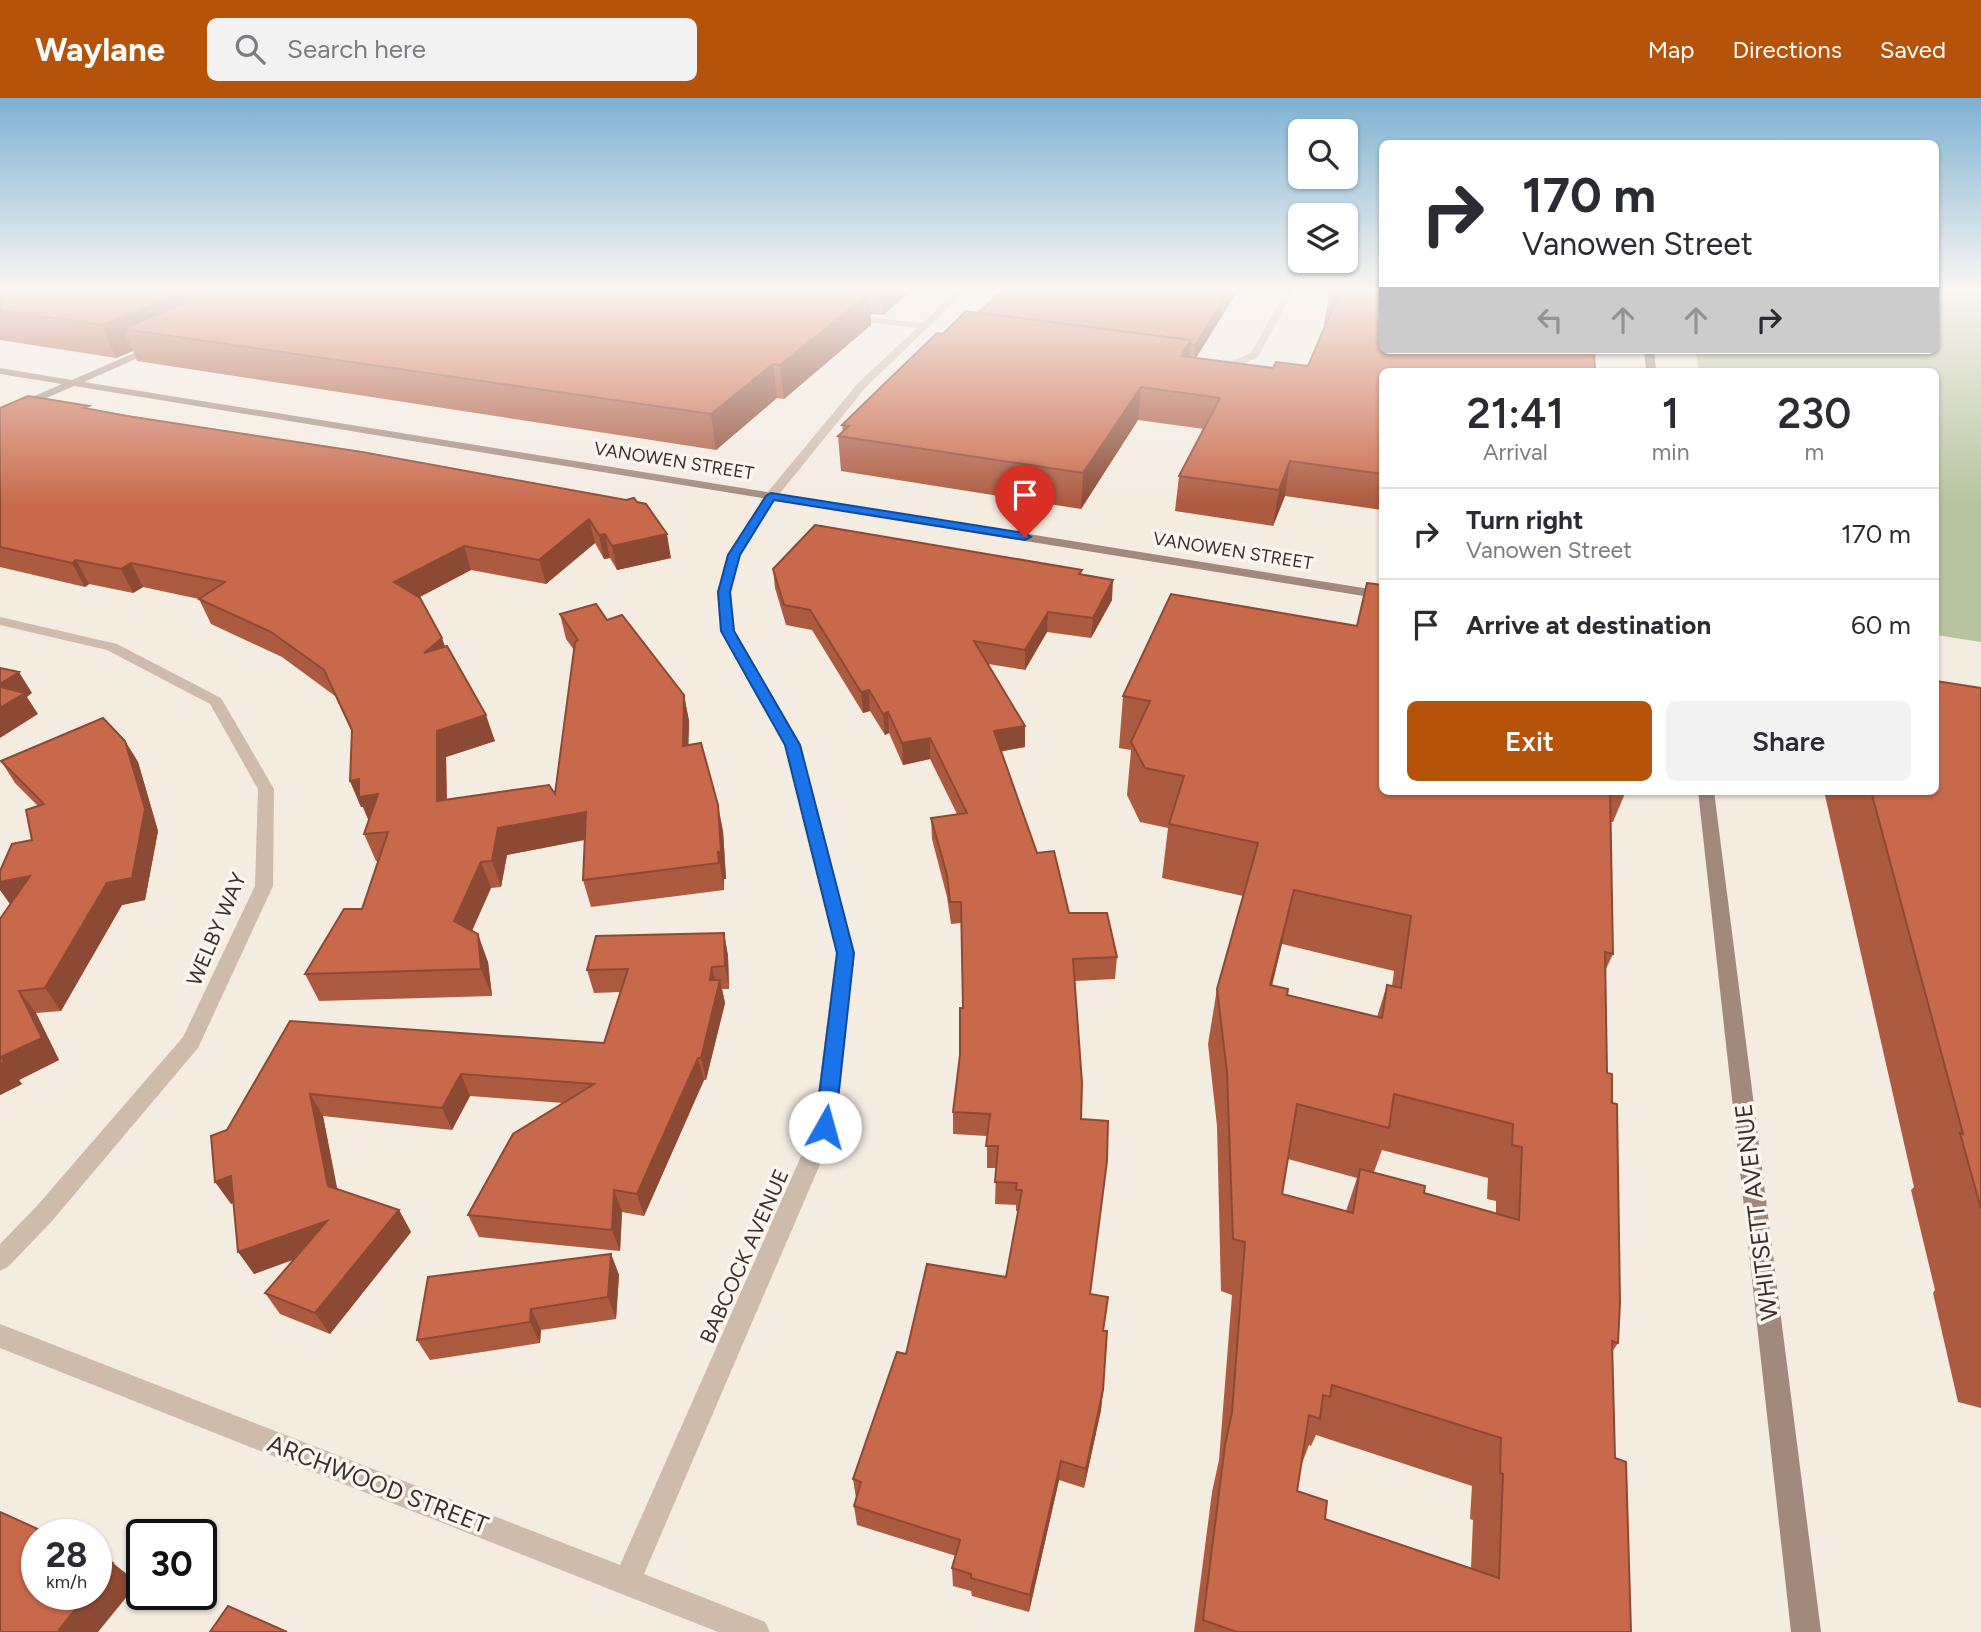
<!DOCTYPE html>
<html lang="en">
<head>
<meta charset="utf-8">
<style>
  :root { --surface:#fff; --page:#f2f2f3; --text:#2b2b33; --muted:#7c7c81; --line:#e1e1e2; --accent:#b45309 }
  body { margin:0; font-family:Figtree,sans-serif; background:var(--page); color:var(--text); height:100vh; display:flex; flex-direction:column; font-size:26px; white-space:nowrap }
  * { box-sizing:border-box; margin:0 }
  p { font-size:23px; color:var(--muted) }
  .icon { flex:none; width:38px; height:38px; fill:none; stroke:currentColor; stroke-width:2; stroke-linecap:round; stroke-linejoin:round }
  .map { position:relative; flex:1; overflow:hidden }
  .sheet { position:absolute; left:1379px; top:270px; width:560px; height:427px; display:flex; flex-direction:column; background:var(--surface); border-radius:10px; box-shadow:0 2px 5px #0004 }
  .sheet>* { flex:none }
  .hud { position:absolute; left:1379px; top:42px; width:560px; height:214px; border-radius:10px; box-shadow:0 2px 5px #0004; background:#fff; color:var(--text); overflow:hidden }
  .controls { position:absolute; left:1288px; top:21px; display:grid; gap:14px }
  .controls a { display:grid; place-items:center; width:70px; height:70px; border-radius:10px; background:var(--surface); box-shadow:0 2px 5px #0004; font-size:35px }
  .speed { position:absolute; left:21px; top:1421px; display:flex; gap:14px; font-size:35px; font-weight:700; text-align:center }
  .speed>* { display:grid; place-content:center; width:91px; height:91px; border-radius:50%; background:var(--surface); box-shadow:0 2px 5px #0004; line-height:1 }
  .speed small { font-size:18px; font-weight:400 }
  .speed .limit { border:4px solid #111; border-radius:10px; background:#fff; color:#111 }
  .pin { position:absolute; display:grid; place-items:center; width:60px; height:60px; color:#fff; margin:-72px -30px; border-radius:50% 50% 50% 0; rotate:-45deg; box-shadow:0 0 7px #0007 }
  .pin .icon { rotate:45deg }
  .me { position:absolute; width:77px; margin:-38px; rotate:7deg; stroke-linejoin:round; filter:drop-shadow(0 0 5px #0008) }
  .turn { display:flex; align-items:center; gap:24px; height:147px; padding:0 28px; font-size:32px }
  .turn .icon { width:91px; height:91px; stroke-width:2.5 }
  .turn b { display:block; font-size:49px; line-height:60px }
  .lanes { display:flex; align-items:center; height:66px; padding:0 28px; background:#0003; justify-content:center; gap:35px; direction:ltr }
  .lanes .off { opacity:.35 }
  .eta { display:flex; justify-content:space-evenly; align-items:center; height:119px; text-align:center }
  .eta b { font-size:42px; font-weight:600; line-height:49px }
  .primary-button { display:flex; gap:14px; margin-top:auto; padding:14px 28px }
  .primary-button a { flex:1; height:80px; border-radius:10px; background:var(--accent); color:#fff; font-size:28px; font-weight:600; line-height:80px; text-align:center }
  .primary-button a+a { background:var(--page); color:var(--text) }
  ul { padding:0; list-style:none }
  li { display:flex; align-items:center; gap:21px; height:91px; padding:0 28px; border-top:2px solid var(--line) }
  li div { flex:1 }
  li b { display:block; font-size:26px }
  li em { font-style:normal }
  header { display:flex; align-items:center; gap:42px; box-sizing:border-box; height:98px; padding:0 35px; background:var(--accent); color:#fff }
  header strong { font-size:33px }
  nav { display:flex; gap:38px; margin-inline-start:auto; font-size:24px }
  .search { width:490px; height:63px; background:var(--page); display:flex; align-items:center; gap:18px; box-sizing:border-box; padding:0 24px; border-radius:10px; color:var(--muted); font-size:26px }
  .map>svg:first-child { display:block }
  .green { fill:#b8c4a0 }
  .lines { fill:none; stroke-linecap:round; stroke-linejoin:round }
  .street { fill:#cdbbac; fill-rule:evenodd }
  .secondary { fill:#a18a7d; fill-rule:evenodd }
  .wall { fill:#ac5a40; fill-rule:evenodd }
  .shaded-wall { fill:#8c4a34 }
  .building { fill:#c8694b; stroke:#8c4a34; stroke-width:2; fill-rule:evenodd }
  .route { fill:#1a73e8; stroke:#114b97; stroke-width:2 }
  .labels { text-anchor:middle; dominant-baseline:central; stroke-width:7; stroke-linejoin:round; paint-order:stroke }
  .far-street-label { font-size:18px; fill:#3b302b; stroke:#fbf5ee }
  .street-label { font-size:21px; fill:#3b302b; stroke:#fbf5ee }
  .near-street-label { font-size:24px; fill:#3b302b; stroke:#fbf5ee }
</style>
</head>
<body>
<header>
<strong>Waylane</strong>
<div class="search"><svg class="icon" aria-label="search" viewBox="0 0 24 24"><circle cx="10" cy="10" r="6"/><path d="M15 15l6 6"/></svg>Search here</div>
<nav><a>Map</a><a>Directions</a><a>Saved</a></nav>
</header>
<div class="map">
<svg width="1981" height="1534" viewBox="0 0 1981 1534">
  <rect width="100%" height="100%" fill="#f4ebe1"/>
  <path class="green" d="M1936 192H1981V544L1936 537V273H1699L1695 252H1936Z"/>
  <g class="lines">
    <path class="street" d="M958 192H967L866 289 776 400 740 458 731 494 735 533 801 647 854 855 836 1029 644 1476 765 1524 770 1534H718L0 1250V1226L620 1467 814 1029 836 855 785 647 721 533 717 494 728 458 767 395 858 285 917 230 847 222 844 221V217L923 225Z
      M1286 192H1294L1258 259 1236 269 1213 272V268L1230 264 1251 255Z
      M0 519 117 546 221 600 274 691 273 788 198 950 52 1123 8 1169 0 1173V1146L36 1109 183 939 255 788 258 691 210 606 107 552 0 527Z"/>
    <path class="secondary" d="M157 245 162 248 160 250 84 284 1382 493V501L74 288 0 320V313L62 286 0 276V270L72 282Z
      M1644 252H1654L1656 273H1646Z
      M1698 693H1714L1821 1534H1791Z"/>
  </g>
  <path class="wall" d="M0 192H912L883 217 871 216V227L784 301 777 300 716 352 137 263 133 253 116 260 0 242Z
    M1238 192 1196 260 1273 270 1308 268 1326 227 1324 226 1329 197 1382 192V412L1285 398 1273 428 1175 413 1179 378 1204 331 1138 322 1081 411 841 373 838 338 843 334 842 327 943 236 978 215Z
    M0 310 91 311 626 402 671 460 617 472 610 460 604 461 595 445 546 486 471 472 419 499 495 643 446 659 447 702 555 696 574 552 566 541 560 516 607 522 684 597 689 623 688 647 723 733 726 781H724V792L591 809 583 782 585 742 507 757 501 789 491 790 472 833 488 864 492 898 319 903 305 876 362 811 378 763H376L364 736 369 723 363 709H361L350 683 352 634 335 598 282 559 211 526 199 501 143 489 133 495 89 486 85 489 0 469Z
    M773 471 1082 472 1081 476 1112 502 1091 540 1047 534 1025 572 988 566 1025 649 1001 653 1037 755 1069 815 1117 859 1115 881 1075 883 1081 1021 1091 1196 1104 1233 1103 1292 1101 1312 1084 1390 1059 1382 1029 1514 972 1498 971 1493 953 1488 952 1470 956 1458 857 1427 854 1408 856 1400 853 1381 906 1256 1006 1179 1018 1113H1016V1107L995 1106 996 1070H987V1038L953 1036V1014L960 957 963 910 961 825 951 826 947 799 932 741 931 720 957 716 930 661 903 667 889 635 885 637 870 613 863 615 812 532 786 527 775 490Z
    M1171 496 1382 693H1626L1613 724H1611L1613 856 1605 873 1607 975 1618 1245 1612 1254 1615 1360 1631 1534H1194L1212 1394 1219 1362 1232 1197 1221 1193 1217 1028 1208 946 1217 891 1243 798 1162 780 1168 730 1140 724 1127 697 1131 652 1119 650 1123 598ZM1282 846 1394 873 1392 888 1387 887 1377 919 1287 897 1272 887ZM1382 1052 1488 1080 1487 1101 1496 1103V1115L1424 1095 1374 1074ZM1288 1061 1357 1080 1346 1113 1282 1096ZM1316 1337 1472 1388 1470 1421 1473 1422 1471 1470 1325 1421 1297 1393 1301 1368 1309 1347 1311 1348Z
    M1981 590V1310L1958 1304 1933 1195 1935 1192 1911 1092 1914 1089 1824 693H1936Z
    M125 643 138 664 158 733 145 802 122 807 61 913 36 915 59 962 19 982 22 986 0 997V821L10 806 0 792V773L32 742 38 708 15 685 1 663Z
    M724 835 728 858 729 891H722L725 905 706 982H704L644 1118 622 1114 620 1153 479 1139 468 1117 563 1005 470 998 452 1032 323 1018 337 1092 399 1112 411 1134 330 1236 280 1216 265 1195 294 1161 254 1176 233 1105 231 1106 227 1032 290 923 604 945 620 894 594 895 587 872Z
    M611 1156 619 1177 616 1221 541 1232 540 1245 430 1262 417 1242Z"/>
  <path class="shaded-wall" d="M189 192H274L123 231 133 253 116 260 102 227Z
    M881 192H912L883 217Z
    M1230 192H1238L1194 263 1195 247Z
    M869 196 871 227 784 301 780 267Z
    M1191 242 1188 274 1181 258Z
    M773 266 777 300 716 352 711 316Z
    M1141 289 1138 322 1081 411 1083 375Z
    M1290 363 1285 398 1273 428 1279 392Z
    M589 421 595 445 546 486 539 462Z
    M605 436 610 460 604 461 599 437Z
    M667 436 671 460 617 472 612 448Z
    M464 448 471 472 403 508 394 484Z
    M76 462 89 486 85 489 72 465Z
    M131 465 143 489 133 495 121 471Z
    M1113 482 1112 502 1091 540 1093 520Z
    M1048 514 1047 534 1025 572V552Z
    M442 540 451 565 424 555Z
    M19 574 32 595 27 599 38 616 0 640V586Z
    M869 592 870 613 863 615 861 594Z
    M684 597 689 623 688 674 683 648Z
    M888 614 889 635 885 637 883 616Z
    M486 617 495 643 446 659 447 730 437 703V633Z
    M1025 628V649L994 655V633Z
    M930 640V661L903 667 902 645Z
    M125 643 138 664 158 733 145 802 122 807 61 913 45 890Z
    M359 681 378 696 370 726 363 709H361L350 683Z
    M718 707 723 733 726 781H724V792L718 754Z
    M586 714 593 740 507 757 501 789 492 763 498 730Z
    M481 764 491 790 464 850 454 823Z
    M30 778 11 807 0 792V784Z
    M1294 792 1282 846 1259 941 1270 887Z
    M724 835 728 858 729 891 725 868Z
    M478 836 488 864 492 898 481 871Z
    M712 869 717 891 720 882 725 905 706 982 701 960Z
    M19 893 36 915 59 962 19 982 22 986 0 997V965Z
    M698 960 704 982 644 1118 637 1096Z
    M461 976 470 998 452 1032 442 1010Z
    M310 996 323 1018 341 1110 328 1088Z
    M231 1078 246 1100 231 1106 215 1084Z
    M614 1092 622 1114 620 1153 612 1132Z
    M399 1112 411 1134 330 1236 315 1215Z
    M327 1123 340 1145 254 1176 238 1154Z
    M611 1156 619 1177 616 1221 608 1199Z
    M531 1211 541 1232 540 1245 530 1224Z
    M1103 1292 1101 1312 1084 1390 1086 1371Z
    M1061 1363 1059 1382 1029 1514 1030 1497Z
    M113 1465 138 1485 98 1534H62L59 1532 87 1496H96V1485Z"/>
  <path class="building" d="M0 192H189L102 227 0 212Z
    M215 192H836L869 196 780 267 773 266 711 316 123 231Z
    M1003 192H1230L1195 247 1190 246 1191 242 978 215Z
    M1331 192H1382V252H1594L1595 273H1382V376L1290 363 1279 392 1179 378 1220 300 1141 289 1083 375 838 338 849 328 842 327 880 290 937 235 943 236 966 213 1191 242 1181 258 1273 270 1276 264 1308 268 1338 198 1329 197Z
    M28 298 89 308 84 310 127 318 362 354 626 402 634 400 637 404 646 406 667 436 612 448 605 436 599 437 589 421 539 462 464 448 394 484 420 500 442 540 424 555 447 548 486 617 437 633V703L549 687 555 696 575 544 578 542 560 516 596 506 607 522 622 517 684 597 683 648 701 645 718 707 721 754H718L719 765 583 782 586 714 498 730 492 763 481 764 454 823 478 836 481 871 305 876 344 811H362L388 734 364 736 378 696 359 699V681L350 683 352 632 324 572 271 534 199 501 225 484 131 465 121 471 76 462 72 465 0 449V310Z
    M815 427 1082 472 1079 476 1113 482 1093 520 1048 514 1025 552 974 543 1025 628 994 633 1037 755 1054 753 1069 815H1107L1117 859 1073 861 1082 985 1081 1021 1108 1023 1107 1063 1090 1196 1108 1199 1103 1233H1107L1103 1292 1086 1371 1061 1363 1030 1497 971 1480V1476L952 1470 960 1442 854 1408 861 1384 853 1381 897 1254 906 1256 927 1166 1006 1179 1022 1092H1016L1017 1085 995 1084 998 1048H986L990 1016 953 1014 960 957V910H963L961 804H950L947 777 931 720 967 715 930 640 902 645 888 614 883 616 869 592 861 594 810 512 784 507 773 471Z
    M1367 485 1382 487V693H1610L1613 856 1605 854 1607 975 1612 976V1005L1617 1006 1620 1205 1618 1245 1612 1243 1615 1360 1626 1364 1631 1534H1237L1203 1522 1225 1347 1232 1314 1245 1144 1233 1141 1227 974 1217 891 1258 745 1169 726 1184 678 1145 670 1131 644 1150 603 1123 598 1171 496 1357 528ZM1294 792 1411 818 1401 890 1387 887 1382 920 1287 897 1288 891 1270 887ZM1394 996 1513 1026 1512 1047 1522 1049 1519 1122 1424 1095 1425 1088 1360 1071 1353 1115 1282 1096 1297 1006 1389 1030ZM1332 1287 1501 1340 1500 1375 1503 1376 1499 1480 1325 1421 1327 1403 1297 1393 1309 1317 1320 1321 1323 1297 1330 1299Z
    M0 570 19 574 0 586Z
    M1936 583 1981 590V1111L1960 1035 1963 1036 1871 693H1936Z
    M0 589 25 595 0 610Z
    M103 620 125 643 145 711 132 780 107 785 45 890 19 893 42 940 1 959 4 964 0 965V821L30 778 0 784V773L12 746 32 742 26 712 44 706 1 663Z
    M724 835 725 868 712 869 710 882H720L701 960H698L637 1096 614 1092 612 1132 468 1117 513 1036 594 986 461 976 442 1010 310 996 328 1088 399 1112 315 1215 265 1195 327 1123 238 1154 231 1078 215 1084 211 1038 227 1032 290 923 604 945 628 871 587 872 596 838Z
    M611 1156 608 1199 531 1211 530 1224 417 1242 428 1179Z
    M0 1414 51 1437H37V1496H87L59 1532 63 1534H0Z
    M96 1457 113 1465 96 1485Z
    M228 1508 287 1534H210Z"/>
  <linearGradient id="sky" x2="0" y2="1"><stop stop-color="#7eb2d2"/><stop offset="0.47" stop-color="#faf6f2"/><stop offset="1" stop-color="#faf6f2" stop-opacity="0"/></linearGradient>
  <rect width="1981" height="407" fill="url(#sky)"/>
  <path class="route" d="M771 395 1025 435 1031 439 1025 442 774 402 740 457 730 494 734 533 800 647 854 855 835 1029 832 1035 825 1037 818 1035 815 1029 837 855 785 647 721 533 718 494 728 457 766 398Z"/>
  <g class="labels">
    <g class="far-street-label">
      <text transform="translate(674 363) rotate(9)">VANOWEN STREET</text>
      <text transform="translate(1233 453) rotate(9)">VANOWEN STREET</text>
    </g>
    <g class="street-label">
      <text transform="translate(216 831) rotate(-67)">WELBY WAY</text>
      <text transform="translate(744 1158) rotate(-66)">BABCOCK AVENUE</text>
    </g>
    <g class="near-street-label">
      <text transform="translate(1756 1114) rotate(-97)">WHITSETT AVENUE</text>
      <text transform="translate(378 1386) rotate(21)">ARCHWOOD STREET</text>
    </g>
  </g>
</svg>
<div class="controls">
<a><svg class="icon" aria-label="search" viewBox="0 0 24 24"><circle cx="10" cy="10" r="6"/><path d="M15 15l6 6"/></svg></a>
<a><svg class="icon" aria-label="layers" viewBox="0 0 24 24"><path d="M12 4l9 5-9 5-9-5zM3 14l9 5 9-5"/></svg></a>
</div>
<div class="speed"><div>28<small>km/h</small></div><div class="limit">30</div></div>
<div class="pin" style="left:1025px;top:439px;background:#d93025"><svg class="icon" aria-label="arrive" viewBox="0 0 24 24"><path d="M6 21V4h12l-3 4 3 4H6"/></svg></div>
<svg class="me" style="left:825px;top:1029px" viewBox="-20 -20 40 40"><circle r="19" fill="#fff"/><path d="M0-13L10 11 0 6-10 11z" fill="#1a73e8"/></svg>
<div class="hud">
<div class="turn"><svg class="icon" aria-label="right" viewBox="0 0 24 24"><path d="M7 20v-9h11M14 6l5 5-5 5"/></svg><div><b>170 m</b>Vanowen Street</div></div>
<div class="lanes"><svg class="icon off" aria-label="left" viewBox="0 0 24 24"><path d="M17 20v-9H6M10 6l-5 5 5 5"/></svg><svg class="icon off" aria-label="ahead" viewBox="0 0 24 24"><path d="M12 20V5M6 11l6-6 6 6"/></svg><svg class="icon off" aria-label="ahead" viewBox="0 0 24 24"><path d="M12 20V5M6 11l6-6 6 6"/></svg><svg class="icon" aria-label="right" viewBox="0 0 24 24"><path d="M7 20v-9h11M14 6l5 5-5 5"/></svg></div>
</div>
<section class="sheet">
<div class="eta">
<div><b>21:41</b><p>Arrival</p></div>
<div><b>1</b><p>min</p></div>
<div><b>230</b><p>m</p></div>
</div>
<ul>
<li><svg class="icon" aria-label="right" viewBox="0 0 24 24"><path d="M7 20v-9h11M14 6l5 5-5 5"/></svg><div><b>Turn right</b><p>Vanowen Street</p></div><em>170 m</em></li>
<li><svg class="icon" aria-label="arrive" viewBox="0 0 24 24"><path d="M6 21V4h12l-3 4 3 4H6"/></svg><div><b>Arrive at destination</b></div><em>60 m</em></li>
</ul>
<div class="primary-button"><a>Exit</a><a>Share</a></div>
</section>
</div>
</body>
</html>
